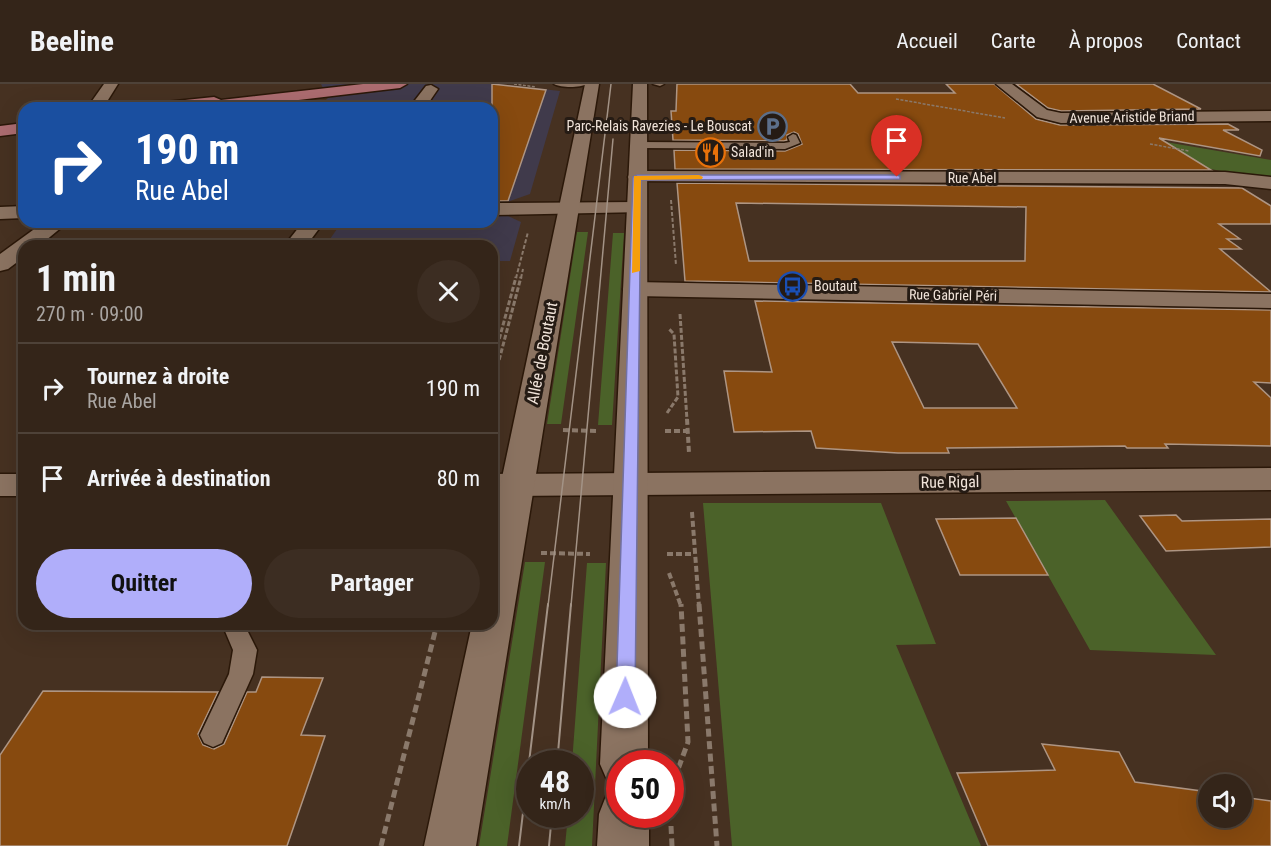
<!DOCTYPE html>
<html lang="fr">
<head>
<meta charset="utf-8">
<style>
  :root { --surface:#342519; --page:#3c2d22; --text:#f1f3f6; --muted:#a9a5a2; --line:#4e4238; --accent:#b0aefa }
  body { margin:0; font-family:"Roboto Condensed",sans-serif; background:var(--page); color:var(--text); height:100vh; display:flex; flex-direction:column; font-size:22px; white-space:nowrap }
  * { box-sizing:border-box; margin:0 }
  p { font-size:20px; color:var(--muted) }
  .icon { flex:none; width:33px; height:33px; fill:none; stroke:currentColor; stroke-width:2; stroke-linecap:round; stroke-linejoin:round }
  .map { position:relative; flex:1; overflow:hidden }
  .panel { position:absolute; left:18px; top:156px; width:480px; height:390px; display:flex; flex-direction:column; background:var(--surface); border-radius:18px; box-shadow:0 6px 24px #0002,0 0 0 2px var(--line) }
  .panel>* { flex:none }
  .banner { position:absolute; left:18px; top:18px; width:480px; height:126px; border-radius:18px; box-shadow:0 6px 24px #0002,0 0 0 2px var(--line); background:#1a4fa0; color:#fff; overflow:hidden }
  .tools { position:absolute; left:1198px; top:690px; display:grid; gap:12px }
  .tools a { display:grid; place-items:center; width:54px; height:54px; border-radius:50%; background:var(--surface); box-shadow:0 6px 24px #0002,0 0 0 2px var(--line); font-size:30px }
  .speed { position:absolute; left:516px; top:666px; display:flex; gap:12px; font-size:30px; font-weight:700; text-align:center }
  .speed>* { display:grid; place-content:center; width:78px; height:78px; border-radius:50%; background:var(--surface); box-shadow:0 6px 24px #0002,0 0 0 2px var(--line); line-height:1 }
  .speed small { font-size:15px; font-weight:400 }
  .speed .limit { border:9px solid #d22; background:#fff; color:#111 }
  .pin { position:absolute; display:grid; place-items:center; width:51px; height:51px; color:#fff; margin:-62px -26px; border-radius:50% 50% 50% 0; rotate:-45deg; box-shadow:0 0 6px #0007 }
  .pin .icon { rotate:45deg }
  .me { position:absolute; width:66px; margin:-33px; rotate:1deg; stroke-linejoin:round; filter:drop-shadow(0 0 4px #0008) }
  .turn { display:flex; align-items:center; gap:21px; height:126px; padding:0 18px; font-size:27px }
  .turn .icon { width:78px; height:78px; stroke-width:2.5 }
  .turn b { display:block; font-size:42px; line-height:51px }
  .round { display:grid; place-items:center; flex:none; width:63px; height:63px; border-radius:32px; background:var(--page) }
  .overview { display:flex; align-items:center; justify-content:space-between; height:102px; padding:0 18px }
  h1 { font-size:36px; font-weight:700; line-height:45px }
  .button { display:flex; gap:12px; margin-top:auto; padding:12px 18px }
  .button a { flex:1; height:69px; border-radius:36px; background:var(--accent); color:#111; font-size:24px; font-weight:700; line-height:69px; text-align:center }
  .button a+a { background:var(--page); color:var(--text) }
  ul { padding:0; list-style:none }
  li { display:flex; align-items:center; gap:18px; height:90px; padding:0 18px; border-top:2px solid var(--line) }
  li div { flex:1 }
  li b { display:block; font-size:22px }
  li em { font-style:normal }
  header { display:flex; align-items:center; gap:36px; box-sizing:border-box; height:84px; padding:0 30px; background:var(--surface); border-bottom:2px solid var(--line) }
  header strong { font-size:28px }
  nav { display:flex; gap:33px; margin-inline-start:auto; font-size:21px }
  .map>svg:first-child { display:block }
  .commercial { fill:#403a4b }
  .green { fill:#4b6229 }
  .building { fill:#874a0f; stroke:#ae9583; stroke-width:1.5; fill-rule:evenodd }
  .lines { fill:none; stroke-linecap:round; stroke-linejoin:round }
  .service-casing { stroke:#2b1809; stroke-width:3 }
  .minor-casing { stroke:#2b1809; stroke-width:3 }
  .secondary-casing { stroke:#2b1809; stroke-width:3 }
  .primary-casing { stroke:#2b1809; stroke-width:3 }
  .path-far4 { stroke:#8a796b; stroke-width:1.5; stroke-dasharray:3 1.5; stroke-linecap:butt }
  .path-far3 { stroke:#8a796b; stroke-width:2; stroke-dasharray:4 2; stroke-linecap:butt }
  .path-far2 { stroke:#8a796b; stroke-width:3; stroke-dasharray:5 2; stroke-linecap:butt }
  .path-far1 { stroke:#8a796b; stroke-width:4; stroke-dasharray:6 3; stroke-linecap:butt }
  .path { stroke:#8a796b; stroke-width:5; stroke-dasharray:8 4.5; stroke-linecap:butt }
  .service { fill:#8b7361; fill-rule:evenodd }
  .minor { fill:#8b7361; fill-rule:evenodd }
  .secondary { fill:#8b7361; fill-rule:evenodd }
  .primary { fill:#ac6c70; fill-rule:evenodd }
  .tram-far1 { stroke:#a39386; stroke-width:1.5 }
  .tram { stroke:#a39386; stroke-width:2 }
  .route { fill:#b0aefa; stroke:#7271a2; stroke-width:1.5 }
  .slow { fill:#f59e0b }
  .labels { text-anchor:middle; dominant-baseline:central; stroke-width:6; stroke-linejoin:round; paint-order:stroke }
  .far-street-label { font-size:14px; fill:#f0e3d9; stroke:#251b14 }
  .far-poi-label { font-size:14px; fill:#f0e3d9; stroke:#251b14; text-anchor:start }
  .street-label { font-size:16px; fill:#f0e3d9; stroke:#251b14 }
</style>
</head>
<body>
<header>
<strong>Beeline</strong>
<nav><a>Accueil</a><a>Carte</a><a>À propos</a><a>Contact</a></nav>
</header>
<div class="map">
<svg width="1271" height="762" viewBox="0 0 1271 762">
  <rect width="100%" height="100%" fill="#463121"/>
  <path class="commercial" d="M321 0H496L560 7 530 110 510 117 504 130 521 138 510 177H492V162H325L342 138H492V24H317L328 14Z"/>
  <path class="green" d="M1054 39 1271 76V96L1029 52 1048 47Z
    M577 148H588L561 340H547Z
    M613 149H624L612 341H598Z
    M1105 416 1216 571 1090 566 1006 417Z
    M703 419H881L936 560 896 561 981 762H732Z
    M525 478H545L507 762H479Z
    M587 479H606L592 762H565L568 731 580 730V680L572 679Z"/>
  <path class="building" d="M492 0 546 6 508 117H492Z
    M677 0H850L858 9H955L946 0H994L1036 35 1060 41 1228 40 1239 46H1223L1262 66 1260 72 1159 54 1211 86 675 85 674 66 785 67 802 60 798 50 794 48 787 51V56L784 57 673 56 671 27H676Z
    M1016 0H1153L1201 25 1061 27 1048 24Z
    M677 99 1242 104 1271 122V140H1219L1240 155H1227L1241 165H1220L1271 208 685 197ZM736 119 1026 123 1025 177H749Z
    M755 217 1271 226V299L1254 298 1271 314V362L1165 360 1168 364H1127L1125 362 947 364 949 369H898L816 364 811 347 734 348 724 287 772 288ZM892 258 978 260 1017 324H924Z
    M1176 431 1182 437 1271 435V463L1166 467 1140 432Z
    M1016 434 1048 491H960L936 435Z
    M262 593 323 594 301 651 325 652 287 762H0V671L43 607 218 608 198 650 203 661 214 665 224 660 247 608H256Z
    M1042 660 1119 668 1135 698 1209 708V734H1242V713L1271 717V762H988L957 689 1055 686Z"/>
  <g class="lines">
    <defs>
      <path id="service" d="M554 0H587C580 4 561 4 554 0Z
        M653 0H664L660 2Z
        M793 50 796 51 800 59 785 65 638 64 633 61 638 58 784 59 790 58 788 53Z
        M222 540H244L257 566 253 590 222 659 213 663 204 659 200 651 229 590 233 566Z"/>
      <path id="minor" d="M104 0H118L103 24H87Z
        M996 0H1012L1047 26 1061 29 1271 27V37L1061 39 1037 33Z
        M431 1 438 5 425 24H409L426 2Z
        M637 87 1225 88 1271 93V105L1225 100 630 97 628 93 630 89Z
        M636 118 643 120 646 124 643 128 492 131V119Z
        M24 122V134L0 135V123Z
        M44 138H68L39 162H24V173L8 185 0 187V170Z
        M303 138H324L306 162H284Z
        M635 198 1271 210V224L635 212 626 210 623 205 626 200Z
        M1271 384V406L492 412V390Z
        M0 390H24V412H0Z"/>
      <path id="secondary" d="M585 0H599L476 762H424L472 540H492V441Z
        M633 0H647L648 680H620V701L607 696 600 680Z
        M620 707V730H649V762H597L599 730 606 712Z"/>
      <path id="primary" d="M363 0H407L400 4 230 24H148L156 19 214 13 221 16Z
        M24 39V49L0 52V42Z"/>
    </defs>
    <use href="#service" class="service-casing"/>
    <use href="#minor" class="minor-casing"/>
    <use href="#secondary" class="secondary-casing"/>
    <use href="#primary" class="primary-casing"/>
    <path class="path-far4" d="M514 0 536 3
      M896 15 1005 34
      M1150 60 1189 67"/>
    <path class="path-far3" d="M671 116 676 181
      M516 194 528 148
      M521 194 523 185"/>
    <path class="path-far2" d="M680 230 687 336
      M492 282 516 193
      M492 303 521 193
      M667 329 678 313 674 250 668 244"/>
    <path class="path-far1" d="M687 335 689 369
      M563 346 597 347
      M665 347H688
      M692 428 699 522
      M541 469 590 470
      M667 470H694
      M669 489 681 522"/>
    <path class="path" d="M699 520 717 762
      M670 707 688 658 681 520
      M670 720 671 731
      M671 742 672 762
      M381 762 437 540"/>
    <use href="#service" class="service"/>
    <use href="#minor" class="minor"/>
    <use href="#secondary" class="secondary"/>
    <use href="#primary" class="primary"/>
    <path class="tram-far1" d="M548 522 611 0
      M571 522 613 55"/>
    <path class="tram" d="M557 680 571 520
      M519 762 548 520
      M549 762 552 730"/>
  </g>
  <path class="route" d="M897 91 900 92V95L641 96 635 613 632 618 625 621 619 618 616 613 633 93 637 91Z"/>
  <path class="slow" d="M699 91 703 93 702 95 641 96 640 187 632 189 634 92Z"/>
  <defs>
    <symbol id="parking-ring" viewBox="-11 -11 22 22"><circle r="9.5" fill="#251b14" stroke="#5c6f8a" stroke-width="1.5"/><path d="M-3.5-5.5H1a3.5 3.5 0 0 1 0 7H-1V5.5H-3.5ZM-1-3.4V-.6H.8a1.4 1.4 0 0 0 0-2.8Z" fill="#5c6f8a"/></symbol>
    <symbol id="restaurant-ring" viewBox="-11 -11 22 22"><circle r="9.5" fill="#251b14" stroke="#e8710a" stroke-width="1.5"/><path d="M-5-6h1v4h1v-4h1v4h1v-4h1v5L-1.5 .5V6h-2V.5L-5-1ZM5-6V6H3V1.5H1.5Q1.5-4 5-6Z" fill="#e8710a"/></symbol>
    <symbol id="bus-ring" viewBox="-11 -11 22 22"><circle r="9.5" fill="#251b14" stroke="#1a4fb4" stroke-width="1.5"/><path d="M-5-6H5V4H4V6H2V4H-2V6H-4V4H-5ZM-3.5-4V0h7V-4ZM-3.5 1.2v1.5H-2V1.2ZM2 1.2v1.5H3.5V1.2Z" fill="#1a4fb4"/></symbol>
  </defs>
  <g fill-rule="evenodd">
    <use href="#parking-ring" x="756" y="26" width="33" height="33"/>
    <use href="#restaurant-ring" x="694" y="52" width="33" height="33"/>
    <use href="#bus-ring" x="776" y="186" width="33" height="33"/>
  </g>
  <g class="labels">
    <g class="far-street-label">
      <text transform="translate(1132 33) rotate(-1)">Avenue Aristide Briand</text>
      <text x="972" y="94">Rue Abel</text>
      <text transform="translate(953 211) rotate(1)">Rue Gabriel Péri</text>
    </g>
    <g class="far-poi-label">
      <text x="752" y="42" text-anchor="end">Parc-Relais Ravezies - Le Bouscat</text>
      <text x="731" y="68">Salad'in</text>
      <text x="814" y="202">Boutaut</text>
    </g>
    <g class="street-label">
      <text transform="translate(542 269) rotate(-79)">Allée de Boutaut</text>
      <text transform="translate(950 398) rotate(-1)">Rue Rigal</text>
    </g>
  </g>
</svg>
<div class="tools">
<a><svg class="icon" aria-label="sound" viewBox="0 0 24 24"><path d="M4 9h4l5-4v14l-5-4H4zM17 9q2 3 0 6"/></svg></a>
</div>
<div class="speed"><div>48<small>km/h</small></div><div class="limit">50</div></div>
<div class="pin" style="left:897px;top:93px;background:#d93025"><svg class="icon" aria-label="arrive" viewBox="0 0 24 24"><path d="M6 21V4h12l-3 4 3 4H6"/></svg></div>
<svg class="me" style="left:625px;top:613px" viewBox="-20 -20 40 40"><circle r="19" fill="#fff"/><path d="M0-13L10 11 0 6-10 11z" fill="#b0aefa"/></svg>
<div class="banner">
<div class="turn"><svg class="icon" aria-label="right" viewBox="0 0 24 24"><path d="M7 20v-9h11M14 6l5 5-5 5"/></svg><div><b>190 m</b>Rue Abel</div></div>
</div>
<section class="panel">
<div class="overview"><div><h1>1 min</h1><p>270 m · 09:00</p></div><a class="round"><svg class="icon" aria-label="close" viewBox="0 0 24 24"><path d="M6 6l12 12M18 6L6 18"/></svg></a></div>
<ul>
<li><svg class="icon" aria-label="right" viewBox="0 0 24 24"><path d="M7 20v-9h11M14 6l5 5-5 5"/></svg><div><b>Tournez à droite</b><p>Rue Abel</p></div><em>190 m</em></li>
<li><svg class="icon" aria-label="arrive" viewBox="0 0 24 24"><path d="M6 21V4h12l-3 4 3 4H6"/></svg><div><b>Arrivée à destination</b></div><em>80 m</em></li>
</ul>
<div class="button"><a>Quitter</a><a>Partager</a></div>
</section>
</div>
</body>
</html>
